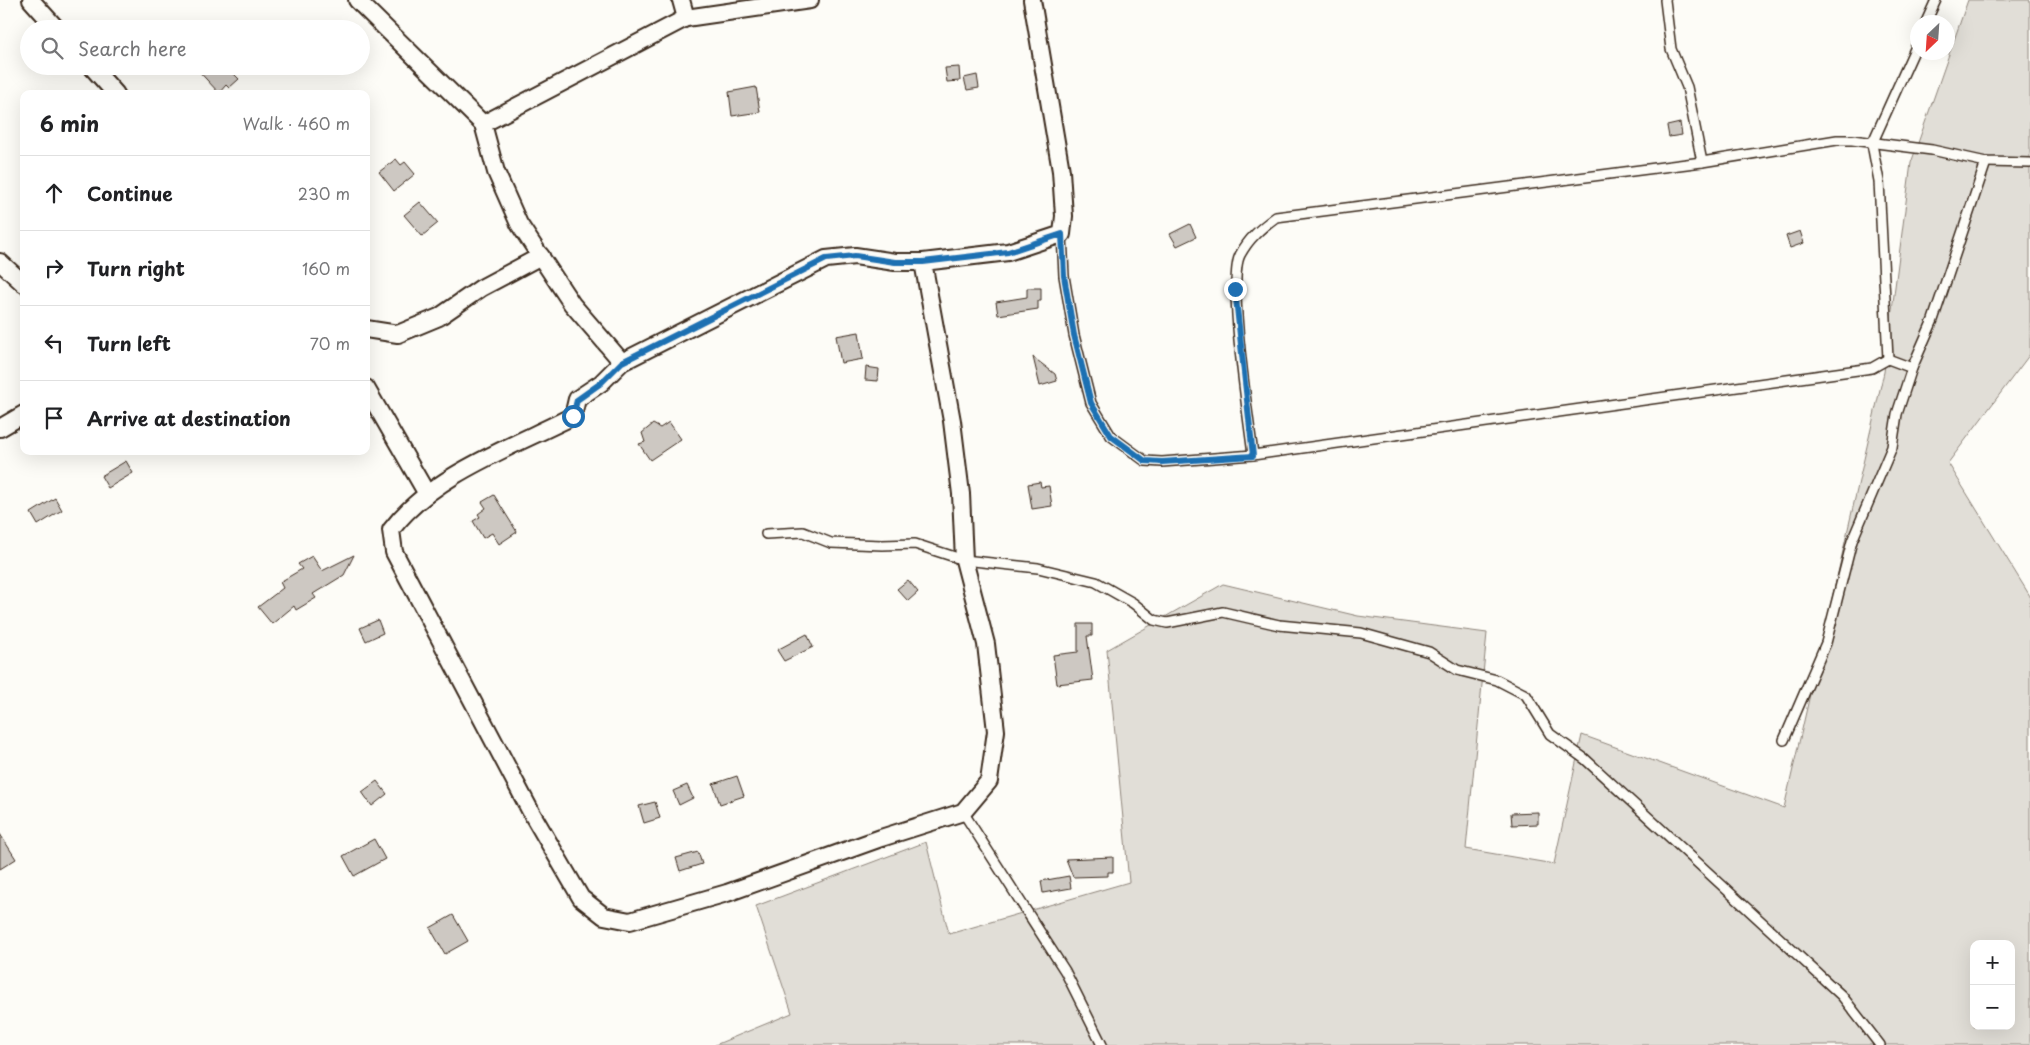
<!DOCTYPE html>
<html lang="en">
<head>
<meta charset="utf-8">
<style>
	:root { --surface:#fff; --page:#f2f2f2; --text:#202124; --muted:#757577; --line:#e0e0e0 }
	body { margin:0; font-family:"Playpen Sans",sans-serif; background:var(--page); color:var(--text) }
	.controls { position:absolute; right:15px; bottom:15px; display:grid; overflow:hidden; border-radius:10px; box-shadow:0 5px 20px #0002 }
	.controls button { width:45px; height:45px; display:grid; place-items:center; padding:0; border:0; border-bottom:1px solid var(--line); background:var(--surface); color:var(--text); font:25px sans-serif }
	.compass { position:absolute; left:1910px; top:15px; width:45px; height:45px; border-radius:50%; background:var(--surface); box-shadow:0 5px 20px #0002; rotate:205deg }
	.stop { position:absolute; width:15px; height:15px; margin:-11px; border:4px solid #1f6fb2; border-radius:50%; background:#fff }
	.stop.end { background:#1f6fb2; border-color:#fff; box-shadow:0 1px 5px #0008 }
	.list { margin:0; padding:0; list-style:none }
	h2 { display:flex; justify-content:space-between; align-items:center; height:65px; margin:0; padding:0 20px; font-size:21px }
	h2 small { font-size:16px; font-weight:400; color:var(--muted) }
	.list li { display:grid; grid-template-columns:32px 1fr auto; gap:15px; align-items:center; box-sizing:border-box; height:75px; padding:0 20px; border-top:1px solid var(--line) }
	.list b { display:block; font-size:19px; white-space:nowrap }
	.list em { font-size:16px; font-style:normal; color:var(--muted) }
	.icon { flex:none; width:28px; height:28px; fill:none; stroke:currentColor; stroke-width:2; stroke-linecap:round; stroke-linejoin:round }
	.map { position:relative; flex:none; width:2030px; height:1045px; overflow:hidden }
	.search { position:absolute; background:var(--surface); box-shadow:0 5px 20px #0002; left:20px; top:20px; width:350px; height:55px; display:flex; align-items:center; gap:12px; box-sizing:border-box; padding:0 18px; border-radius:28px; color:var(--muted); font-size:19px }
	.panel { position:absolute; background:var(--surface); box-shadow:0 5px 20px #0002; left:20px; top:90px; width:350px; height:365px; border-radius:10px }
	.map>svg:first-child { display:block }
</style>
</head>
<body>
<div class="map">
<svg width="2030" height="1045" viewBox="0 0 2030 1045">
	<rect width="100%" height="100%" fill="#fdfcf7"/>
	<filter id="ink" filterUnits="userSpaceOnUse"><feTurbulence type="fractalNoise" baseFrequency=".02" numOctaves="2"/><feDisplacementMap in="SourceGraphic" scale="10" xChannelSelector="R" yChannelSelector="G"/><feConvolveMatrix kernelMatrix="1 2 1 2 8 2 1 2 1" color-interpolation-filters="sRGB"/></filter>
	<g filter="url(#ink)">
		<!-- green -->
		<path fill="#e1ded7" stroke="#8e847a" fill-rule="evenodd" d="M1968,0H2030V354L1948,463L2030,596V1045H715L792,1013L756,906L926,842L949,934L1129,882L1107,650L1223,584L1358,616L1487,633L1466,849L1554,864L1582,735L1784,808L1884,372L1911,163ZM1974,944H2011V1026H1974Z"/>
		<!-- building -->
		<g fill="#cdc8c2" stroke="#3b2a1e">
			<polygon points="194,66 226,66 239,79 229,88 226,85 219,93"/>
			<polygon points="959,67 960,81 947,82 945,68"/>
			<polygon points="977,75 979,88 967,90 964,78"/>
			<polygon points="756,87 760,112 732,116 729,92"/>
			<polygon points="1680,123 1682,135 1669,137 1667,126"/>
			<polygon points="396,159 401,165 405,162 415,174 394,191 379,172"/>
			<polygon points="420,202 438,223 422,236 404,215"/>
			<polygon points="1190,224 1196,237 1177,246 1170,234"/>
			<polygon points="1800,231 1804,243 1790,248 1786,236"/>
			<polygon points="1027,288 1041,288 1041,301 1038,301 1038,309 998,315 996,302 1027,297"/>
			<polygon points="859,332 863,359 841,363 836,336"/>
			<polygon points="1033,357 1055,374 1057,381 1040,386"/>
			<polygon points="866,367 879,369 878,381 865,380"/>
			<polygon points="669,422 681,439 650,460 639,444 645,442 642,433 653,424 660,428"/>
			<polygon points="126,461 133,473 108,488 101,476"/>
			<polygon points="1040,482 1041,487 1049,486 1052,506 1032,509 1028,484"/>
			<polygon points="494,495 517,532 499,544 492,533 483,538 473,521 480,517 478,514 486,508 482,502"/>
			<polygon points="55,498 62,510 38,525 31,513"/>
			<polygon points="354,555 344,575 313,594 316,598 296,610 294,606 272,624 258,607 283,588 280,582 302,569 298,564 312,556 322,571"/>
			<polygon points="908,580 918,592 908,601 897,589"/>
			<polygon points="378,620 383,633 366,641 360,628"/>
			<polygon points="1078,624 1092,624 1092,636 1087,636 1093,680 1057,684 1053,655 1078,652"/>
			<polygon points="807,634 813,647 784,661 777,650"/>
			<polygon points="737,776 744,796 720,804 713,784"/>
			<polygon points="377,781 387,794 372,806 362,792"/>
			<polygon points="687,785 693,798 679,805 673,791"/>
			<polygon points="655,802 660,818 644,823 639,806"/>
			<polygon points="1538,812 1538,824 1512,825 1511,813"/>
			<polygon points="0,834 16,859 0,869"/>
			<polygon points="374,839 385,859 354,876 343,856"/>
			<polygon points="698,852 702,864 680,871 676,858"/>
			<polygon points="1113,857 1113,872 1108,872 1108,876 1073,877 1066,859"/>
			<polygon points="1069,876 1071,888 1043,893 1041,881"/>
			<polygon points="453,915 468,941 445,954 430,928"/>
		</g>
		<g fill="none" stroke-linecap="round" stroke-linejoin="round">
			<defs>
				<g id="service">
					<polyline points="1665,0 1671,49 1687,87 1702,162"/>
					<polyline points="1926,22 1936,0"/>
					<polyline points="1062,234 1064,276 1074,335 1091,403 1111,436 1145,461 1162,462 1253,455 1872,368 1888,359"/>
					<polyline points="1888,359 1879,181 1872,144 1918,42"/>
					<polyline points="1888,359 1912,368"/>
					<path d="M1253,455C1249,420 1227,280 1240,255C1249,238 1261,228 1276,217L1702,162L1837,140H1852L1932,150L1986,162L2030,163"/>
					<polyline points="766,534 803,532 831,543 882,545 915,544 964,560 1038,568 1096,582 1133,603 1154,620 1167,623 1223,612 1279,625 1361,633 1429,652 1457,670 1497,680 1526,695 1550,734 1585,759 1842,996 1880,1045"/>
					<polyline points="1784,740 1826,643 1852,541 1892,447 1897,414 1912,368 1933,320 1986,162"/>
					<polyline points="963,812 1065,971 1102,1045"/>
				</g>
				<g id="minor">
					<polyline points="31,0 57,29"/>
					<polyline points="357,0 483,124 686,18 810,0"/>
					<polyline points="681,0 686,18"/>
					<polyline points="91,66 116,94"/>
					<polyline points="483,124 496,172 519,224 572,304 622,362"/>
					<polyline points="0,262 24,284"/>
					<path d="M923,262L952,421L961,494L964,560L986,644L996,731L989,781L963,812L881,838L727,893L630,921L604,916L581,898L531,812L394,552L391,530C432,475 512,447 573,416L577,399L601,383L622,362L826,259L855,256L895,262H923L1008,252L1062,234L1064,216L1061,171L1032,0"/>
					<polyline points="366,329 398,334 439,317 481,288 541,256"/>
					<polyline points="366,388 427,494"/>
					<polyline points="0,428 24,414"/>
				</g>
			</defs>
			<!-- service casing -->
			<use href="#service" stroke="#3b2a1e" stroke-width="12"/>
			<!-- minor casing -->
			<use href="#minor" stroke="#3b2a1e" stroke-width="20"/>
			<!-- service -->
			<use href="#service" stroke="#fdfcf7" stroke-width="9"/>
			<!-- minor -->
			<use href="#minor" stroke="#fdfcf7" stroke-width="16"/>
		</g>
	</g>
	<g fill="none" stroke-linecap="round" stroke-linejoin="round" filter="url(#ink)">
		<!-- route -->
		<polyline stroke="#1f6fb2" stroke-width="6" points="573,416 577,400 601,383 622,362 826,259 855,256 895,262 923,262 1008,252 1062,234 1064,276 1074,335 1091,403 1111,436 1145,461 1162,462 1253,456 1235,289"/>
	</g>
</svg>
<div class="controls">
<button>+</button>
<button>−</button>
</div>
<svg class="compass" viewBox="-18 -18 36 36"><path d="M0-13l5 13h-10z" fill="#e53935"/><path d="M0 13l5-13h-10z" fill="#757577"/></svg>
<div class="stop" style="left:573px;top:416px"></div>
<div class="stop end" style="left:1235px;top:289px"></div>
<div class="search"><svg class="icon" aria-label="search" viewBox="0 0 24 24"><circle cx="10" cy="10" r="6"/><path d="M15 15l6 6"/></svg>Search here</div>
<section class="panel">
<h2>6 min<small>Walk · 460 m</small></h2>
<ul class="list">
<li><svg class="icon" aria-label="ahead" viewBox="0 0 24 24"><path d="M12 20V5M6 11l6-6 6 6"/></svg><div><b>Continue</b></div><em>230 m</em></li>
<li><svg class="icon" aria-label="right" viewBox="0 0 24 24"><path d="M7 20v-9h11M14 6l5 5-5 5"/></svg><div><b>Turn right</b></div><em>160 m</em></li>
<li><svg class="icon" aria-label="left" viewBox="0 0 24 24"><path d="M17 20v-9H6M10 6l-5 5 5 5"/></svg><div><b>Turn left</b></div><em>70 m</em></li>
<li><svg class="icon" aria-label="arrive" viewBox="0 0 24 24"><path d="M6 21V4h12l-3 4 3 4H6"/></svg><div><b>Arrive at destination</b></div></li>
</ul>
</section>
</div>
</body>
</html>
